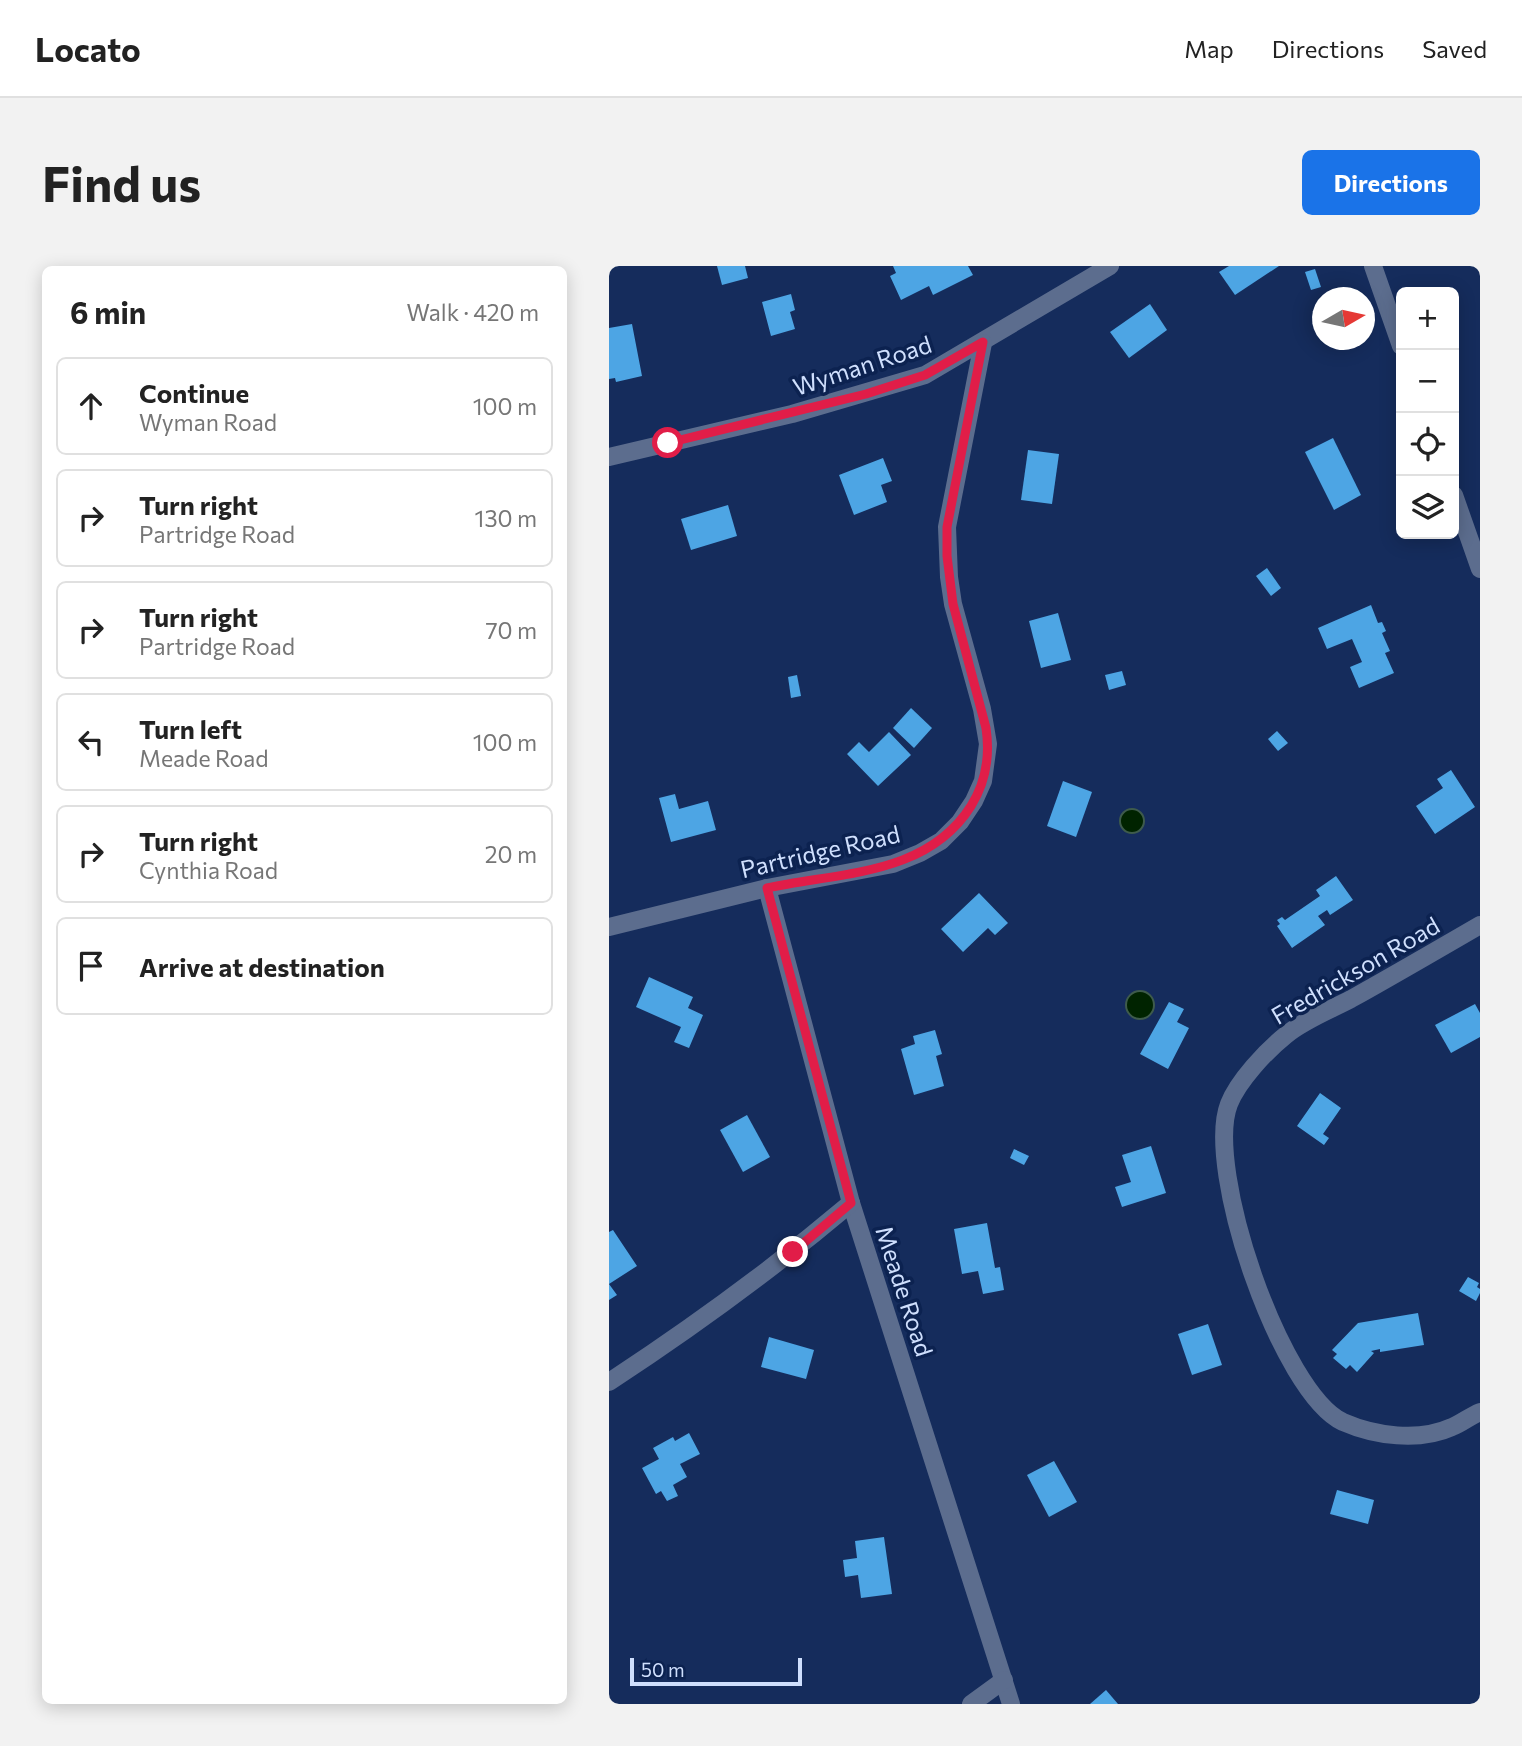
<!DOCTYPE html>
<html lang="en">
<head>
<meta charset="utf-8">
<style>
	:root { --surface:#fff; --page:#f2f2f2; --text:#222; --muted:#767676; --line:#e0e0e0; --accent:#1a73e8 }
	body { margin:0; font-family:Commissioner,sans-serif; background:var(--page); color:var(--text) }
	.controls { position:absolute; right:21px; top:21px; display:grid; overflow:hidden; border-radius:10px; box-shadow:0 4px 18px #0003 }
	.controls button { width:63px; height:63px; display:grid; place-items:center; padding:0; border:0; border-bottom:2px solid var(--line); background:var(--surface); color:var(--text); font:35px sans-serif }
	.compass { position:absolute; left:703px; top:21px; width:63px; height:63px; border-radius:50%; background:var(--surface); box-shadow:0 4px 18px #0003; rotate:81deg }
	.scale { position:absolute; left:21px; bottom:18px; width:172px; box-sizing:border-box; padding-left:7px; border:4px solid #cfdffd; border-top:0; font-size:19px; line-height:24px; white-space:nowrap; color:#cfdffd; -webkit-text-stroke:5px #0c2250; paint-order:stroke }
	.stop { position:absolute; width:21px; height:21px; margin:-16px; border:5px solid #e11d48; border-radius:50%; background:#fff }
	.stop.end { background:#e11d48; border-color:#fff; box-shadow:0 2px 7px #0008 }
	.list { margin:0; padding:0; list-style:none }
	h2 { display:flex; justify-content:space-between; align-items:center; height:91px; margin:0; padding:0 28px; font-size:30px }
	h2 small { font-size:23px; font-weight:400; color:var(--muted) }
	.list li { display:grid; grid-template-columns:46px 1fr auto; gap:21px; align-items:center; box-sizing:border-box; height:98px; margin:0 14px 14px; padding:0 14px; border:2px solid var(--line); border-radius:10px }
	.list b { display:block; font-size:26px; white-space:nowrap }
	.list p { margin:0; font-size:23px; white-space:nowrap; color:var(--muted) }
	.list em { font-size:23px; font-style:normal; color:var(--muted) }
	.icon { flex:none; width:38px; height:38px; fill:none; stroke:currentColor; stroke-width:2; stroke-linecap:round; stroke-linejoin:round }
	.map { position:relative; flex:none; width:871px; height:1438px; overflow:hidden; border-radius:10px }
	header { display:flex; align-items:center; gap:42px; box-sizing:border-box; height:98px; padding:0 35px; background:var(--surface); border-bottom:2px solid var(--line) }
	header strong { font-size:33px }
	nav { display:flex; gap:38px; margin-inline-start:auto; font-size:24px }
	.intro { display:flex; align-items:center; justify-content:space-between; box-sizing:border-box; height:168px; padding:0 42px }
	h1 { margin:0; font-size:49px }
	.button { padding:18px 32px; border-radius:10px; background:var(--accent); color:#fff; font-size:24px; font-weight:700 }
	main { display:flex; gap:42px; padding:0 42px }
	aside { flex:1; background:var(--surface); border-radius:10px; box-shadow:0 4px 18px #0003 }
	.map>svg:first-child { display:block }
</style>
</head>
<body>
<header>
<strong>Locato</strong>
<nav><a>Map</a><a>Directions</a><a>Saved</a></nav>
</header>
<div class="intro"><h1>Find us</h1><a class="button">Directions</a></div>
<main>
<aside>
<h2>6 min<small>Walk · 420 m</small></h2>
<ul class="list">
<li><svg class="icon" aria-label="ahead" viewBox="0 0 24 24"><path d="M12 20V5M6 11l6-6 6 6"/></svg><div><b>Continue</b><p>Wyman Road</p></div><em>100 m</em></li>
<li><svg class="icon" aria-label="right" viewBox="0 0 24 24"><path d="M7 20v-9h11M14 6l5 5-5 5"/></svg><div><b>Turn right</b><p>Partridge Road</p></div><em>130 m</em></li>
<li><svg class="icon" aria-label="right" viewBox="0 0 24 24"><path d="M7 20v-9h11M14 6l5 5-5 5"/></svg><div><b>Turn right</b><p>Partridge Road</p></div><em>70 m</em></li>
<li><svg class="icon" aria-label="left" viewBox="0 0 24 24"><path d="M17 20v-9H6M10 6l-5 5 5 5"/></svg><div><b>Turn left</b><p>Meade Road</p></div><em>100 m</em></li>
<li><svg class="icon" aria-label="right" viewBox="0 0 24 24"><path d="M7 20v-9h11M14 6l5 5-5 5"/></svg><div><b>Turn right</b><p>Cynthia Road</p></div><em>20 m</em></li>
<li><svg class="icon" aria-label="arrive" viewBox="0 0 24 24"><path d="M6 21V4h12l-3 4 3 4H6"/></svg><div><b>Arrive at destination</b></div></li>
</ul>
</aside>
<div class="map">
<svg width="871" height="1438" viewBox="0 0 871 1438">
	<rect width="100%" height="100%" fill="#152c5c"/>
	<!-- water -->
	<g fill="#002300" stroke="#3e5b4c" stroke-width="2">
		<circle cx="523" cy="555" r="12"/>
		<circle cx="531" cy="739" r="14"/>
	</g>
	<!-- building -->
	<g fill="#4da5e4">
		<polygon points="108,0 136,0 139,12 113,19"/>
		<polygon points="284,0 359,0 364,9 324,29 320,20 292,34 281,10 287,7"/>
		<polygon points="620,0 670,0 626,29 610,6"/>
		<polygon points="706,3 712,21 702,24 696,6"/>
		<polygon points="182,28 186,44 181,46 186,63 162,70 153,36"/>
		<polygon points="541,38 558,64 520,92 501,66"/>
		<polygon points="23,58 33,110 7,116 6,112 0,113 0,62"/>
		<polygon points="724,172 752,229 725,244 696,186"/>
		<polygon points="419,184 450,188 443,238 412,234"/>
		<polygon points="274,192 283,215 272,219 278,236 245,249 230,209"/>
		<polygon points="119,239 128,270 82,284 72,253"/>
		<polygon points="658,302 672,322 662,330 647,310"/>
		<polygon points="762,339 769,357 773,356 777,365 773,367 781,385 776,387 785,407 750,422 741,401 753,396 743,373 718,383 709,362"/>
		<polygon points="449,347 462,394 432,402 420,355"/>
		<polygon points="513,405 517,419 500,424 496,409"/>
		<polygon points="188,409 192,430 182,432 179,411"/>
		<polygon points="302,442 323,462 305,482 284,462"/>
		<polygon points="668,465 679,477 669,485 659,473"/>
		<polygon points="280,466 302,489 269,520 238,488 250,476 260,486"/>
		<polygon points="842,504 866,541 826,568 807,540 834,522 828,513"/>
		<polygon points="454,515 483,526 467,571 438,560"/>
		<polygon points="66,528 70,543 99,535 107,564 62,576 50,532"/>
		<polygon points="727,610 744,634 721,649 718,644 709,650 716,659 683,682 668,660 671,658 668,654 673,651 676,654 711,630 707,624"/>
		<polygon points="370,627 399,657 386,669 379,662 354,686 332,663"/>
		<polygon points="40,711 84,731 79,742 94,749 80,782 65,776 72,761 27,741"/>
		<polygon points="560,736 575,743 568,756 580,762 559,803 531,788"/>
		<polygon points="866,738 871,747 871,771 842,787 826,759"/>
		<polygon points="326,764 333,788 327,790 335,820 305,829 292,783 306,778 304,770"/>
		<polygon points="711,827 732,842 714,868 720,872 715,879 688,860"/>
		<polygon points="138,849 161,891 134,906 111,864"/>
		<polygon points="542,880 557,927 513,941 506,921 522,916 513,889"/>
		<polygon points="405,883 420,890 415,899 401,892"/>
		<polygon points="378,957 386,1002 391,1001 395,1024 374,1028 369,1005 353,1008 345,963"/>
		<polygon points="4,964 28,1000 0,1018 8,1029 0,1034 0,966"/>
		<polygon points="859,1011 870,1017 868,1021 871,1023 871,1027 867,1035 850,1025"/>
		<polygon points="809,1047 815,1079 771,1086 771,1083 762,1085 765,1087 748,1106 741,1099 737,1103 724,1092 728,1088 723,1084 749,1057"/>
		<polygon points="599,1058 613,1099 583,1109 569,1068"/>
		<polygon points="160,1071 205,1084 197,1113 152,1101"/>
		<polygon points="80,1167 91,1188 71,1198 78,1211 64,1219 69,1230 58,1235 52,1225 47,1228 33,1202 50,1193 44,1182 64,1171 66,1175"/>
		<polygon points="445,1195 468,1236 440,1251 418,1209"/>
		<polygon points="728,1224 765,1234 759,1258 721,1248"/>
		<polygon points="275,1271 283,1328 252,1332 249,1309 236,1311 234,1294 248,1292 246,1275"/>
		<polygon points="497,1424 509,1438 481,1438"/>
	</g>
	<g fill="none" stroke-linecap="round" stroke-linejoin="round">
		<!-- minor -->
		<g stroke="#5c6d8e" stroke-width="18">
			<polyline points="764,0 792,80"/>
			<polyline points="0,191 183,148 316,109 501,0"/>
			<polyline points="845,229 871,303"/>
			<polyline points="158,622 242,937 402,1438"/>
			<path d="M871,659C828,684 785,709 742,733C721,744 695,754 677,769C657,785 629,815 620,838C595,902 672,1127 734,1156C766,1170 810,1176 843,1161C853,1157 861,1150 871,1146"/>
			<polyline points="0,661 158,622 284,598 311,587 332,575 351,556 365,535 374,515 379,478 373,443 344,338 340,311 338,261 374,77"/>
			<path d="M0,1116C84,1061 165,1002 242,937"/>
			<polyline points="362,1438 395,1414"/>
		</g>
	</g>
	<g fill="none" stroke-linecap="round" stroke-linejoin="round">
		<!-- route -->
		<path stroke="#e11d48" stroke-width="9" d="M59,177L257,128L316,109L374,76L338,261V290L344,338L377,462C381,489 377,516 362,540C318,610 231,606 158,622L242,937L184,986"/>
	</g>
	<g text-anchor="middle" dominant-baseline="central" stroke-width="7" stroke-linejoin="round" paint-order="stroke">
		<!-- street labels -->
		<g font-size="24" fill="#cfdffd" stroke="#0c2250">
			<text transform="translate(253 99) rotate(-18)">Wyman Road</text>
			<text transform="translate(211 585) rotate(-13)">Partridge Road</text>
			<text transform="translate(746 704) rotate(-30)">Fredrickson Road</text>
			<text transform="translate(296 1025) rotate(72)">Meade Road</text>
		</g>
	</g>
</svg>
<div class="controls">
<button>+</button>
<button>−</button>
<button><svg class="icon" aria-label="locate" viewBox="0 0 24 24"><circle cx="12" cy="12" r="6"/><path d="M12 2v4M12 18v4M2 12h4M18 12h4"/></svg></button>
<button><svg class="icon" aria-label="layers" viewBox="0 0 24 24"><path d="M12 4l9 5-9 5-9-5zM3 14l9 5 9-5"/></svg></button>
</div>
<svg class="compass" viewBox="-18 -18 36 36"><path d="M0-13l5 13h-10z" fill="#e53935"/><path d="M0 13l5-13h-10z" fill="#767676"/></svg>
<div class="scale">50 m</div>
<div class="stop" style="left:59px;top:177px"></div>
<div class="stop end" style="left:184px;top:986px"></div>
</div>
</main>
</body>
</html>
